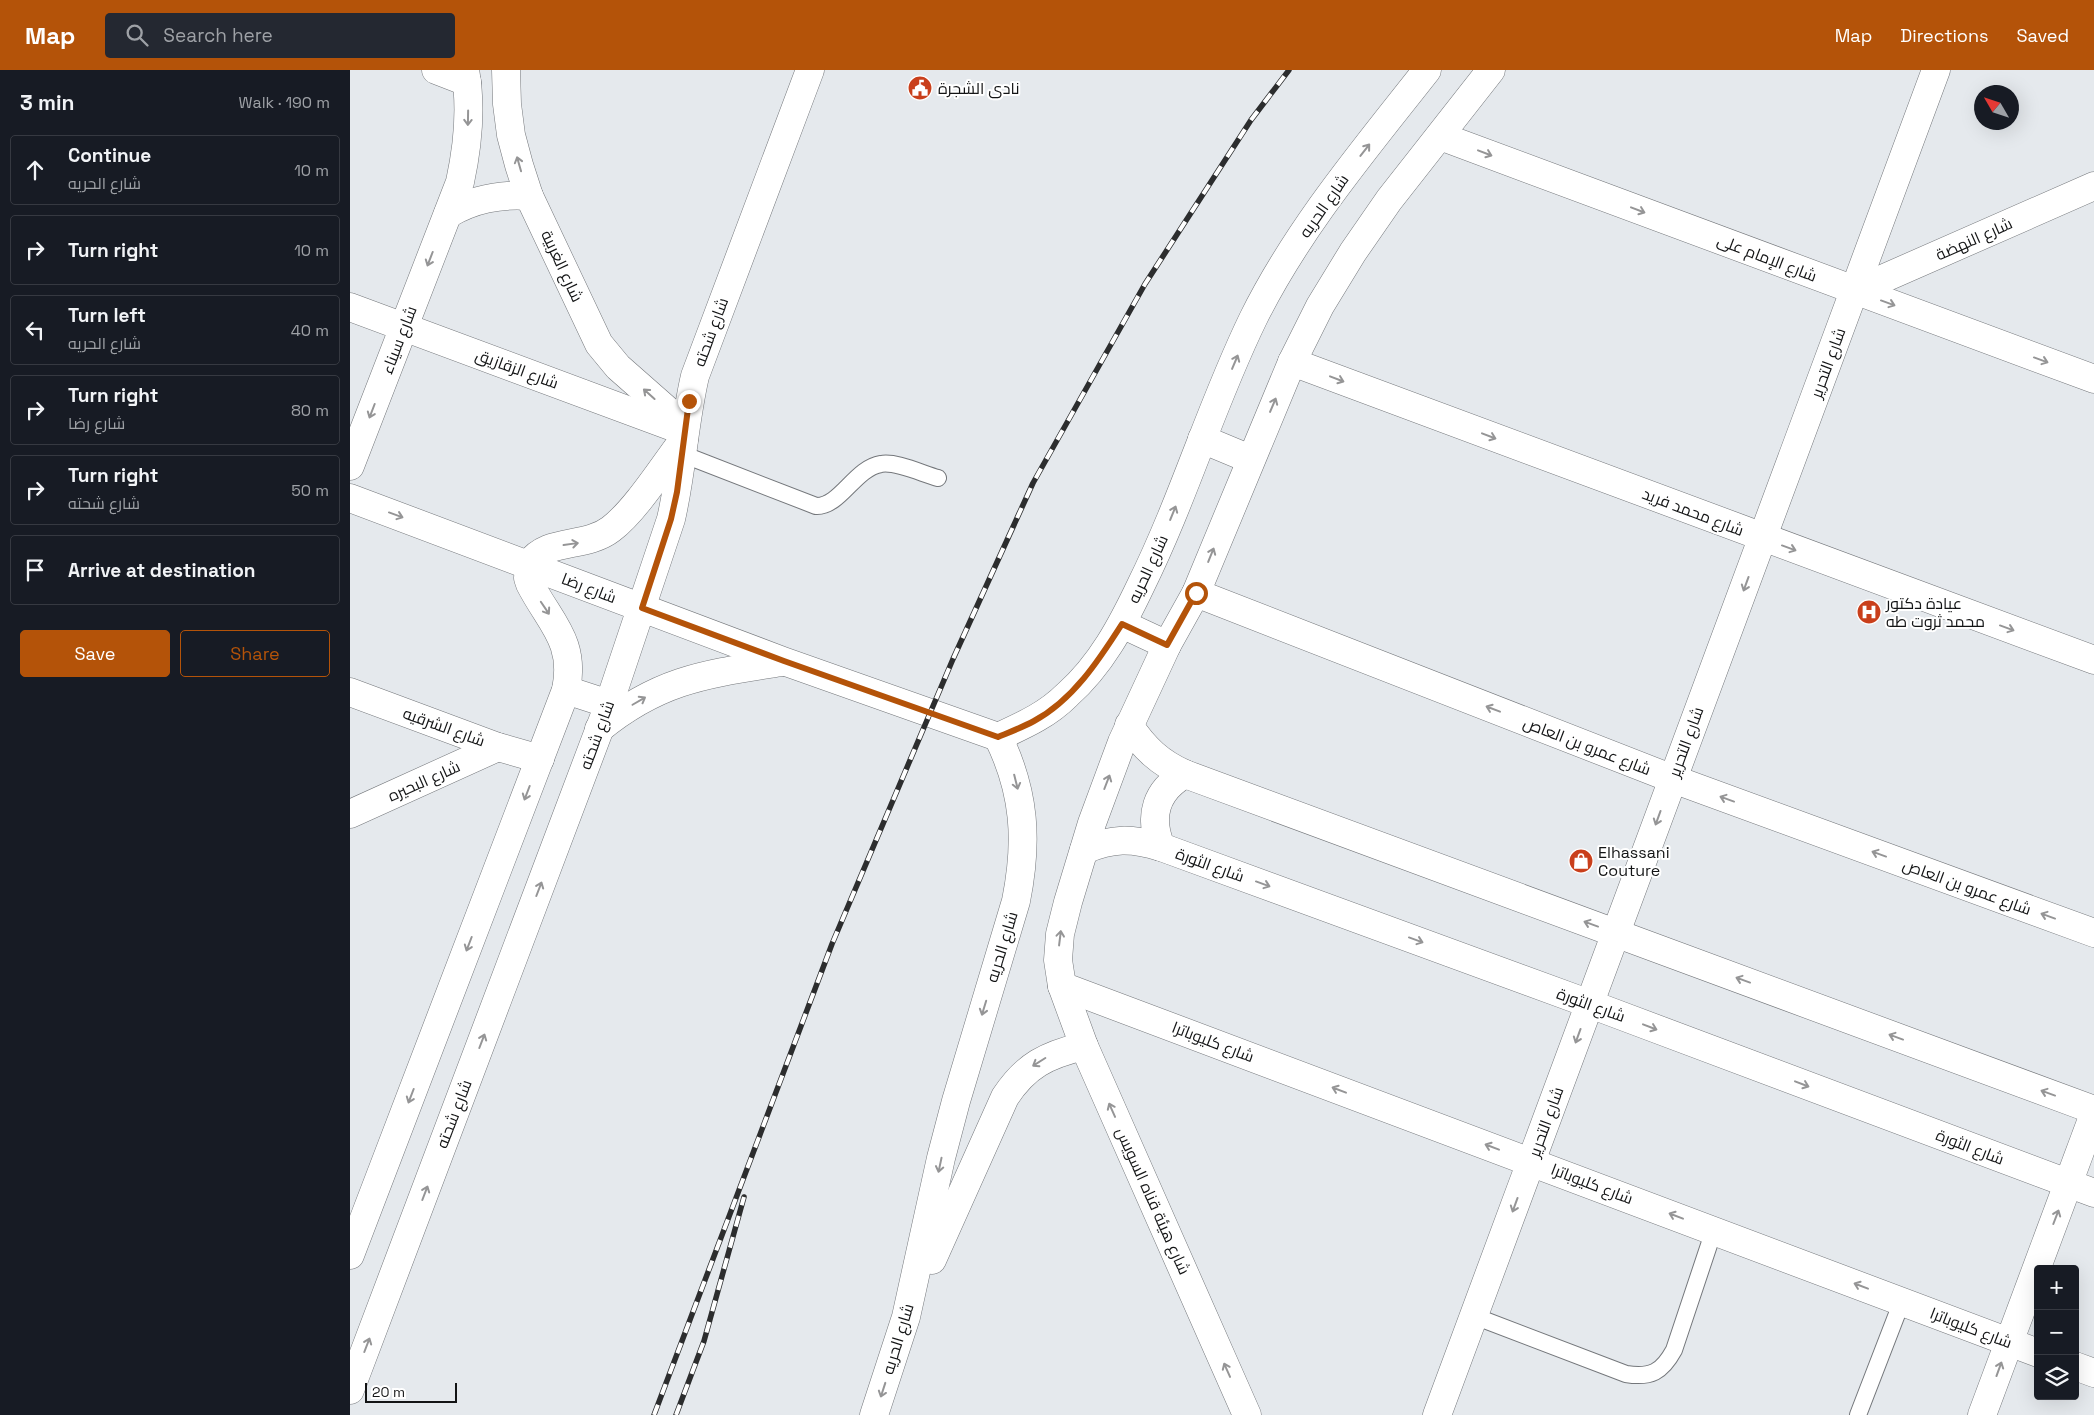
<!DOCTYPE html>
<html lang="en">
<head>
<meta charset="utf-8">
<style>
	:root { --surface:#171b24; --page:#242831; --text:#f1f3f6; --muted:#9ea1a6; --line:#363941; --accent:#b45309 }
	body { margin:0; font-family:"Space Grotesk",Cairo,sans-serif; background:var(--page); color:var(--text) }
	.controls { position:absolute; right:15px; bottom:15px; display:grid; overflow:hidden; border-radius:5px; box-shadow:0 5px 20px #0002 }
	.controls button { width:45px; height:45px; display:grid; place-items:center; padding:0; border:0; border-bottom:1px solid var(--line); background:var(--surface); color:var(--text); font:25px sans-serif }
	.compass { position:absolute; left:1624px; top:15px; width:45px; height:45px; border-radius:50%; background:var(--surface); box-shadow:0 5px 20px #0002; rotate:309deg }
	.scale { position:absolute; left:15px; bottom:12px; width:92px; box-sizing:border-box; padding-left:5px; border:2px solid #131415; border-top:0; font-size:14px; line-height:18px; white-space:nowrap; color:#131415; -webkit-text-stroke:4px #fff; paint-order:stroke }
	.stop { position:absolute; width:15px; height:15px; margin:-11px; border:4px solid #b45309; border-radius:50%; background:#fff }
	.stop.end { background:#b45309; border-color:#fff; box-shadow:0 1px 5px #0008 }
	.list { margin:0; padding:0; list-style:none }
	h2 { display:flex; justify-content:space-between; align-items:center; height:65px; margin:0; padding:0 20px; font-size:21px }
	h2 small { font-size:16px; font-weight:400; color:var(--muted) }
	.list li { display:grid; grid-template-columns:32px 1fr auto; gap:15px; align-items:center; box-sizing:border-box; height:70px; margin:0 10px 10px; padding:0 10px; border:1px solid var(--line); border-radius:5px }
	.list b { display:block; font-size:19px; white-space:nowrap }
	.list p { margin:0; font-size:16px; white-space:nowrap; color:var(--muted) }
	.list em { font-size:16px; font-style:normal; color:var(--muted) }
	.actions { display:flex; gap:10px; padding:15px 20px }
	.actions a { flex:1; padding:11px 0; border:1px solid var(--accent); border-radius:5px; text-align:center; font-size:18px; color:var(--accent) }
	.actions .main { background:var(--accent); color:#fff }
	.icon { flex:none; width:28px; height:28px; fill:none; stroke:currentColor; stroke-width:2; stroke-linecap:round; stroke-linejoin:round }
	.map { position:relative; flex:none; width:1744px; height:1345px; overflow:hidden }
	header { display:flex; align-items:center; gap:30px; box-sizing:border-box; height:70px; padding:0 25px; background:var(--accent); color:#fff }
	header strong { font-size:24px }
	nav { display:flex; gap:28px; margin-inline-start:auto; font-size:18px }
	.search { width:350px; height:45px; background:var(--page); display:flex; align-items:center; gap:12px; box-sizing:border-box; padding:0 18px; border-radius:5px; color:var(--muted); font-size:19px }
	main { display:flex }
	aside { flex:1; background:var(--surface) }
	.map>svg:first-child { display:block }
</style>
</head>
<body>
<header>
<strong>Map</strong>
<div class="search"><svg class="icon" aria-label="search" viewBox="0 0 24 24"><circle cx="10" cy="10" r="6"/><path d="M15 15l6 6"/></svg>Search here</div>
<nav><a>Map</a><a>Directions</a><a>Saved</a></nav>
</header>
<main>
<aside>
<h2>3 min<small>Walk · 190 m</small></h2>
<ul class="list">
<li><svg class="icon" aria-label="ahead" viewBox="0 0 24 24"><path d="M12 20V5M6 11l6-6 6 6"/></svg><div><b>Continue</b><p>شارع الحريه</p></div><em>10 m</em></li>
<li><svg class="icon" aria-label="right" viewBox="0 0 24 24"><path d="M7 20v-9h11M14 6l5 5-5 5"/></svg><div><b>Turn right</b></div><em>10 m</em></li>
<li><svg class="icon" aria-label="left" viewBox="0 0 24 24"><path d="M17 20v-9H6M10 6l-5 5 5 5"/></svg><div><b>Turn left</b><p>شارع الحريه</p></div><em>40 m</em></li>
<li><svg class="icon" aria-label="right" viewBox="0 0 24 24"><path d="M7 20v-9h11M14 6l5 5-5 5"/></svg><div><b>Turn right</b><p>شارع رضا</p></div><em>80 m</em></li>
<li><svg class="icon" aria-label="right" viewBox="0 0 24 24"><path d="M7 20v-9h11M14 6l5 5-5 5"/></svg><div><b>Turn right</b><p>شارع شحته</p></div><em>50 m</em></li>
<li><svg class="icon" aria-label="arrive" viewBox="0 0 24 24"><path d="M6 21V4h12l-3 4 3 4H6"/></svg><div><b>Arrive at destination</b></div></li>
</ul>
<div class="actions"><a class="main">Save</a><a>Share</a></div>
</aside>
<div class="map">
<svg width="1744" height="1345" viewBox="0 0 1744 1345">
	<rect width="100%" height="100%" fill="#e5e9ed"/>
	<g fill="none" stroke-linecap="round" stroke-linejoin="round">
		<defs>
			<g id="service">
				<path d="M332,384L466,436C490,437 505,398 531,394C546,391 573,404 588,408"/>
				<path d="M1124,1246L1276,1304C1301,1308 1312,1302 1324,1280L1364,1160"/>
				<polyline points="1508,1345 1552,1231"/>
			</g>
			<g id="minor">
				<polyline points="86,0 117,12"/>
				<polyline points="156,0 157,34 161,65 169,95 179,126 249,274 268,297 335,356"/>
				<polyline points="1090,66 1744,309"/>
				<path d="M98,144C124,129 149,124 179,126"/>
				<polyline points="1505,221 1744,116"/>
				<polyline points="0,237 331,360"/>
				<polyline points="942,292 1744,590"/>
				<path d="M0,396L110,112C118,75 122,38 115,0"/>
				<polyline points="846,523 1323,709 1744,863"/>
				<polyline points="0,622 148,677 190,689"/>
				<polyline points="0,744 148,677"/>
				<polyline points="712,916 1688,1283"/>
				<polyline points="1725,1296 1744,1303"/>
				<polyline points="1087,1345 1586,0"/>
				<polyline points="1632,1345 1744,1044"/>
			</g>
			<g id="tertiary">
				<path d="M779,655C794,678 810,693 835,704L1744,1040"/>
				<path d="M811,777C798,746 806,720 835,704"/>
				<path d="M734,780C763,768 781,768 811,777L1240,934L1744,1123"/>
			</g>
			<g id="secondary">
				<polyline points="216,620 259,634"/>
				<path d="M0,1185L216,620C226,571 200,553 180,514L178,508L179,494"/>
				<path d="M0,1320L259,634L321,449C332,402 334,353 345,306L460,0"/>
			</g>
			<g id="primary">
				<polyline points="852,369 900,389"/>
				<polyline points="0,428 433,591 648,667"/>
				<path d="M179,494C198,467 235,479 261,459C286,440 314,395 334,369"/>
				<polyline points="772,554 817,575"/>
				<path d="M249,659C310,609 357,604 432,592"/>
				<path d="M648,667C674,655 697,645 717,625C751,595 772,555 791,515C834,428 861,335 903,249C948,158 1015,79 1077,0"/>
				<path d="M582,1190L655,1027C676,995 697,985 734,976"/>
				<path d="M524,1345L556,1247L591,1088L606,1031L666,831C678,771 675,722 648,667"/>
				<polyline points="897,1345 734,976 712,916 708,890 710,864 718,832 742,753 772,672 817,575 846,523 942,292 970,236 1003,182 1039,130 1141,0"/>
			</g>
		</defs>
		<!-- service casing -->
		<use href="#service" stroke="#74777b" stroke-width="18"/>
		<!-- minor casing -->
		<use href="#minor" stroke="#74777b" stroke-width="29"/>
		<!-- tertiary casing -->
		<use href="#tertiary" stroke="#74777b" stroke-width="29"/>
		<!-- secondary casing -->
		<use href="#secondary" stroke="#74777b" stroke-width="29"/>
		<!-- primary casing -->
		<use href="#primary" stroke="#74777b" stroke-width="29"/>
		<!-- service -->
		<use href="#service" stroke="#fff" stroke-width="16"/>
		<!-- minor -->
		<use href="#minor" stroke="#fff" stroke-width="28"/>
		<!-- tertiary -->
		<use href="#tertiary" stroke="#fff" stroke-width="28"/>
		<!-- secondary -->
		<use href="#secondary" stroke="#fff" stroke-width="28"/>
		<!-- primary -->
		<use href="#primary" stroke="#fff" stroke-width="28"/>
		<defs>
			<g id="rail">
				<polyline points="304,1345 482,874 603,589 683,413 795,214 901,50 939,0"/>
				<polyline points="326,1345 354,1271 394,1127"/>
			</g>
		</defs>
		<!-- rail casing -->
		<use href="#rail" stroke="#2c2d2e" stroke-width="5.5"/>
		<!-- rail -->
		<use href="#rail" stroke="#fff" stroke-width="4" stroke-dasharray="11" stroke-linecap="butt"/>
	</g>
	<!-- one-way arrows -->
	<defs><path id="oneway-shaft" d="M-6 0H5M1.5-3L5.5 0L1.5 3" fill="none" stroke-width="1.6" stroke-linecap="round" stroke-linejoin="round" transform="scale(1.25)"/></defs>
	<g stroke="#959596">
		<use href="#oneway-shaft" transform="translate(118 48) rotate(91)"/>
		<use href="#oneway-shaft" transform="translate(1015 80) rotate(-52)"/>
		<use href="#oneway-shaft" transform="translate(1135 83) rotate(21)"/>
		<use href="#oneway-shaft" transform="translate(169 94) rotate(-106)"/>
		<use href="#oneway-shaft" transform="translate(1288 140) rotate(21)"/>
		<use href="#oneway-shaft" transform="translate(80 189) rotate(111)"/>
		<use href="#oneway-shaft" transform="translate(1538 233) rotate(20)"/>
		<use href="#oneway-shaft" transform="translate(1691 290) rotate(20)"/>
		<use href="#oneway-shaft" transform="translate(885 292) rotate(-67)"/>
		<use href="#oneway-shaft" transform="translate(987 309) rotate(21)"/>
		<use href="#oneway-shaft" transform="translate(299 324) rotate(-138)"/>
		<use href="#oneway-shaft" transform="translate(923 335) rotate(-67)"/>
		<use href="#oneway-shaft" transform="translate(22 341) rotate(111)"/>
		<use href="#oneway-shaft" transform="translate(1139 366) rotate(21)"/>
		<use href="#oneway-shaft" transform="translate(823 443) rotate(-68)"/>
		<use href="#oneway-shaft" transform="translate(46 445) rotate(20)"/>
		<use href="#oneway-shaft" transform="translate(221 474) rotate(-8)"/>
		<use href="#oneway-shaft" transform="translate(1439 478) rotate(20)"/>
		<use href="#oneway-shaft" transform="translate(861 485) rotate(-68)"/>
		<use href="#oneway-shaft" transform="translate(1396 514) rotate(110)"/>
		<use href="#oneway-shaft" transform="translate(195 538) rotate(56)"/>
		<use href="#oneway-shaft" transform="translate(1657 558) rotate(20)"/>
		<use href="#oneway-shaft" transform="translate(289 631) rotate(-30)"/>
		<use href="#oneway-shaft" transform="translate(1143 639) rotate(-159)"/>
		<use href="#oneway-shaft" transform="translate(666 712) rotate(76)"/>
		<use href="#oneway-shaft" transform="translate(757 712) rotate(-69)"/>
		<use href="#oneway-shaft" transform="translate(177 723) rotate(111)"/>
		<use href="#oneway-shaft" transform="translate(1377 729) rotate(-160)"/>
		<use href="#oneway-shaft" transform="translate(1308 748) rotate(110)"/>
		<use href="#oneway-shaft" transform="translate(1529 784) rotate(-160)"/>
		<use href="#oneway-shaft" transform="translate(913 814) rotate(20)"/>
		<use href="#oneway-shaft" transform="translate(189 819) rotate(-69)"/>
		<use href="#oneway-shaft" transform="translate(1698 846) rotate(-160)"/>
		<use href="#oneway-shaft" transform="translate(1241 854) rotate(-160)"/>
		<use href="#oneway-shaft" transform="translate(710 868) rotate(-83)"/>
		<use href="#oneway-shaft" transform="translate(1066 870) rotate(20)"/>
		<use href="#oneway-shaft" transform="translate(119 874) rotate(111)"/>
		<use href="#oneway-shaft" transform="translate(1393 910) rotate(-160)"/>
		<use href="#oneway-shaft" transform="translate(634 938) rotate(107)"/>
		<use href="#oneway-shaft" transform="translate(1300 957) rotate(21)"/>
		<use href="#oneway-shaft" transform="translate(1228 966) rotate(110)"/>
		<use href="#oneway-shaft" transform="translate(1546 967) rotate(-160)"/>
		<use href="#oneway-shaft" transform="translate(132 971) rotate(-69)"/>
		<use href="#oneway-shaft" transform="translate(689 992) rotate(148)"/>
		<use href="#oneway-shaft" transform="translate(1452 1014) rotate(21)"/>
		<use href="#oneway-shaft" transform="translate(989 1020) rotate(-159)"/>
		<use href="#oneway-shaft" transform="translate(1698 1023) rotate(-160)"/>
		<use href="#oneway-shaft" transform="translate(61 1026) rotate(111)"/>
		<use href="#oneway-shaft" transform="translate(762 1040) rotate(-114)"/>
		<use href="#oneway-shaft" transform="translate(1142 1077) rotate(-159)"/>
		<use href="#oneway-shaft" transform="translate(590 1095) rotate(102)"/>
		<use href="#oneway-shaft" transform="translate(75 1123) rotate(-69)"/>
		<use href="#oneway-shaft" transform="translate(1165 1135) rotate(110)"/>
		<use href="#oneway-shaft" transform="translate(1326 1146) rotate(-159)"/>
		<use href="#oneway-shaft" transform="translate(1706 1147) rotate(-69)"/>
		<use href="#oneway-shaft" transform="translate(1511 1216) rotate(-159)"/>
		<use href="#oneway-shaft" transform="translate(17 1275) rotate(-69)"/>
		<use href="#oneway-shaft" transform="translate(1649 1299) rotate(-70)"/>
		<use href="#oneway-shaft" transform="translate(877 1300) rotate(-114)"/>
		<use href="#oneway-shaft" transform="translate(533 1320) rotate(108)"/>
	</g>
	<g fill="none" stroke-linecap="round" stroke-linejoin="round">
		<!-- route -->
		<path stroke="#b45309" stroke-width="6" d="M339,331L327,422L321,449L292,538L434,591L648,667C660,662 673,657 684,651C723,630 749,590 772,554L817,575L846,523"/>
	</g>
	<!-- icons -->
	<defs>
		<symbol id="civic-disc" viewBox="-11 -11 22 22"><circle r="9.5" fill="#c93f1b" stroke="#fff"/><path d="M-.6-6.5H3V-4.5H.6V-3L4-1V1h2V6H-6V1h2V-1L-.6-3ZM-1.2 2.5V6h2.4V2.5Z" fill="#fff"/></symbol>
		<symbol id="hospital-disc" viewBox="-11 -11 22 22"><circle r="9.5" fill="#c93f1b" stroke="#fff"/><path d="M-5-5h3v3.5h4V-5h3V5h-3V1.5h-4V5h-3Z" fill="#fff"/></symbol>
		<symbol id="shop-disc" viewBox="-11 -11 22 22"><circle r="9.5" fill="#c93f1b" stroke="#fff"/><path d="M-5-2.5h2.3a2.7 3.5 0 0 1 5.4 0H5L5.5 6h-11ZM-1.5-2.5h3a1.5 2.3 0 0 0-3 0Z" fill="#fff"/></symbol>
	</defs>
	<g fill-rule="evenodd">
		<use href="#civic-disc" x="556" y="4" width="28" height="28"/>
		<use href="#hospital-disc" x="1505" y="528" width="28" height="28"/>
		<use href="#shop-disc" x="1217" y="777" width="28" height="28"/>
	</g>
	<g text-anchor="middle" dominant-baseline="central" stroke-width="4" stroke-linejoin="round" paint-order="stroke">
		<!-- poi labels -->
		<g font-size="16" fill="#131415" stroke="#fff" text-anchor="start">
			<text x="588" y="18">نادى الشجرة</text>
			<text x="1536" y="533">عيادة دكتور<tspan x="1536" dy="18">محمد ثروت طه</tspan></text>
			<text x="1248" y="782">Elhassani<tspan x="1248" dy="18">Couture</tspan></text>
		</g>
		<!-- street labels -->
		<g font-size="16" fill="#131415" stroke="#fff">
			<text transform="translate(974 136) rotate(-55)">شارع الحريه</text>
			<text transform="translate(1624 169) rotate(-24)">شارع النهضة</text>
			<text transform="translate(1417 188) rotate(21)">شارع الإمام على</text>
			<text transform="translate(212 196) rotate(65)">شارع الغربية</text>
			<text transform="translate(361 262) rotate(-70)">شارع شحته</text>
			<text transform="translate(49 270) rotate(-69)">شارع سيناء</text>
			<text transform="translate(1478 293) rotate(-70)">شارع التحرير</text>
			<text transform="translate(167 299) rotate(20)">شارع الزقازيق</text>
			<text transform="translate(1343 442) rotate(21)">شارع محمد فريد</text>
			<text transform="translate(798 499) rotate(-65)">شارع الحريه</text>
			<text transform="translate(239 518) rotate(21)">شارع رضا</text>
			<text transform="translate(94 657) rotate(20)">شارع الشرقيه</text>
			<text transform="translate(247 665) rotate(-70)">شارع شحته</text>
			<text transform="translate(1336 672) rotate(-70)">شارع التحرير</text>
			<text transform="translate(1237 676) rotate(21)">شارع عمرو بن العاص</text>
			<text transform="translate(74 711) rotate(-24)">شارع البحيره</text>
			<text transform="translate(860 795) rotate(20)">شارع الثورة</text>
			<text transform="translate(1617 817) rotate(20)">شارع عمرو بن العاص</text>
			<text transform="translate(652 877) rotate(-73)">شارع الحريه</text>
			<text transform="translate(1241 935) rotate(20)">شارع الثورة</text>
			<text transform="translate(863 972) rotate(21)">شارع كليوباترا</text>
			<text transform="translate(104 1044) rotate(-69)">شارع شحته</text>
			<text transform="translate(1196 1052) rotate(-70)">شارع التحرير</text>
			<text transform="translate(1620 1077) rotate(21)">شارع الثورة</text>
			<text transform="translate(1242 1114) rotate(21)">شارع كليوباترا</text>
			<text transform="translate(803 1131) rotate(66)">شارع هيئة قناه السويس</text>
			<text transform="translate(1621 1258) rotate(21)">شارع كليوباترا</text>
			<text transform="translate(548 1269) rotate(-73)">شارع الحريه</text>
		</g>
	</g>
</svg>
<div class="controls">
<button>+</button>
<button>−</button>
<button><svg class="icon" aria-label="layers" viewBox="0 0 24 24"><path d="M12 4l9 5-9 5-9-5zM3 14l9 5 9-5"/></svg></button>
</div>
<svg class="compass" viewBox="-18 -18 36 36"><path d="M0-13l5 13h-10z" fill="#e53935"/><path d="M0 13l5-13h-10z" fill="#9ea1a6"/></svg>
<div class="scale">20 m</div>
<div class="stop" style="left:846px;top:523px"></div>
<div class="stop end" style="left:339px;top:331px"></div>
</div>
</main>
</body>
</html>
